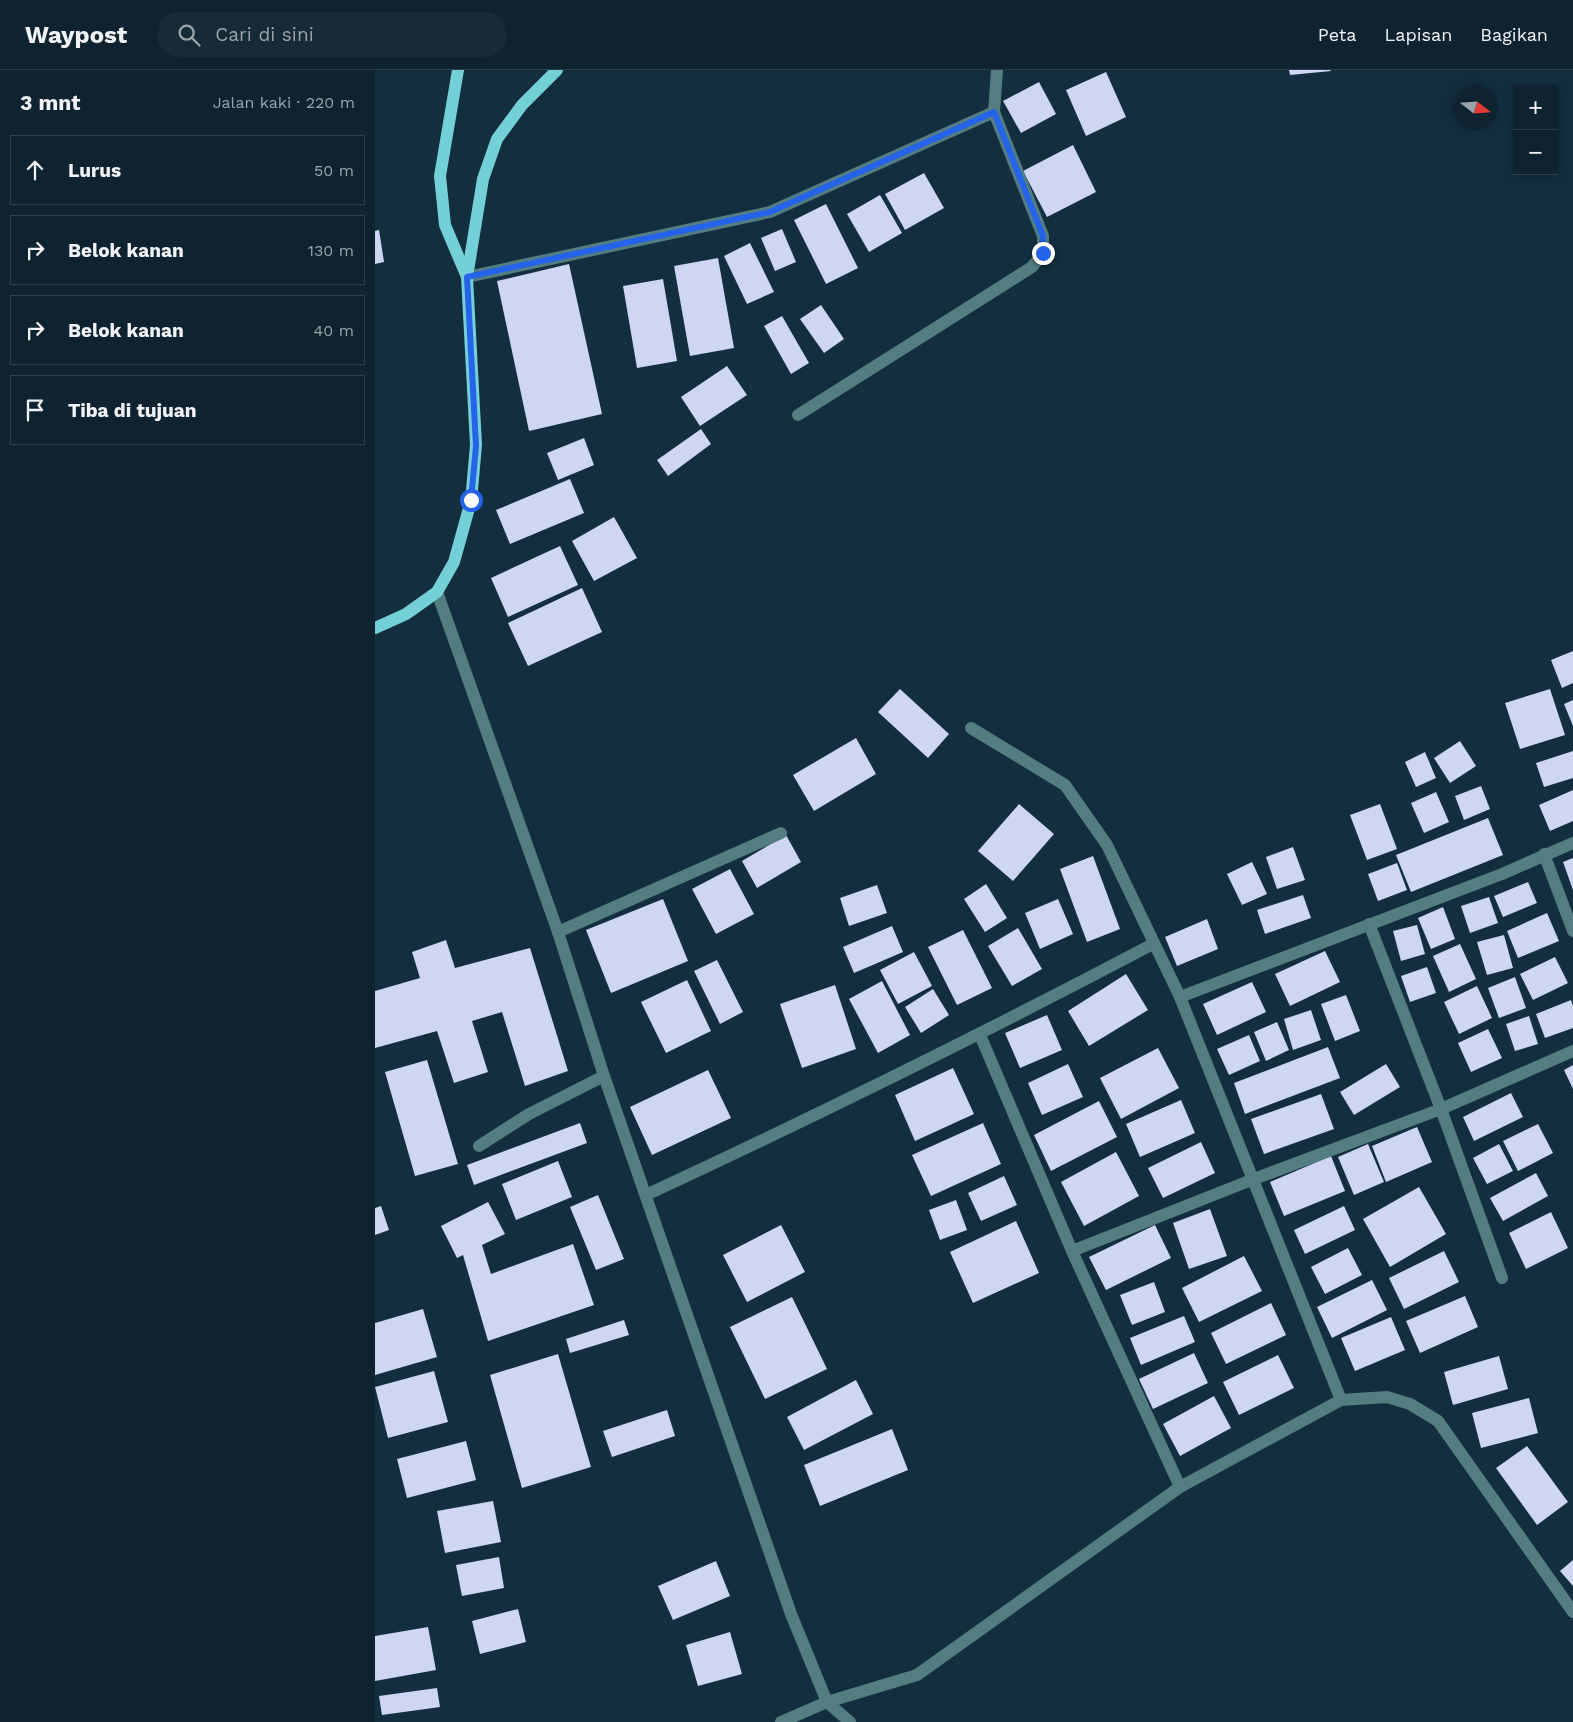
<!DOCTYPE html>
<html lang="id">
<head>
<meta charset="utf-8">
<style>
	:root { --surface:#0e222f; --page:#172a37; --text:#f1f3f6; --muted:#9ba4aa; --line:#2e3f4b }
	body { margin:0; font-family:"Work Sans",sans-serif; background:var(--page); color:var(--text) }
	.controls { position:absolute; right:15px; top:15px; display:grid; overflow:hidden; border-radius:0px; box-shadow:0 2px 12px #0003 }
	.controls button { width:45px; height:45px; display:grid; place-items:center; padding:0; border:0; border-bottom:1px solid var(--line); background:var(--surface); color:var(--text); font:25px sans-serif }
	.compass { position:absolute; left:1078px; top:15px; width:45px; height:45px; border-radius:50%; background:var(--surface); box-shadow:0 2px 12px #0003; rotate:107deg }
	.stop { position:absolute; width:15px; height:15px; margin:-11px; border:4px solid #2563eb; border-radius:50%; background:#fff }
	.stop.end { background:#2563eb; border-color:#fff; box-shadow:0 1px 5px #0008 }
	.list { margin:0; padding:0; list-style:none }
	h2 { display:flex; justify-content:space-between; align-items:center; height:65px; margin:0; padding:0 20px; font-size:21px }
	h2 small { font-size:16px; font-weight:400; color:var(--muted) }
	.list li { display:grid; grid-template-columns:32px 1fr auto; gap:15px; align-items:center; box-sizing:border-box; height:70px; margin:0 10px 10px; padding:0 10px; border:1px solid var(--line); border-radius:0px }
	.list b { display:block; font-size:19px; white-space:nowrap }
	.list em { font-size:16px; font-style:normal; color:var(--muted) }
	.icon { flex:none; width:28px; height:28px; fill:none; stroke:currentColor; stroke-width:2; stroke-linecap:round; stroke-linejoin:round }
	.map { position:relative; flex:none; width:1198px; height:1652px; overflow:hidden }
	header { display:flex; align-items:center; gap:30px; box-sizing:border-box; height:70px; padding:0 25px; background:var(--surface); border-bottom:1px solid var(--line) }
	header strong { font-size:24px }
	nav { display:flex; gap:28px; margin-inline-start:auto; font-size:18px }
	.search { width:350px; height:45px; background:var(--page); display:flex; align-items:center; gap:12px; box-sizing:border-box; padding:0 18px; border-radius:28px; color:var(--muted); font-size:19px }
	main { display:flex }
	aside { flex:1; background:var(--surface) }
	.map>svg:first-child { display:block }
</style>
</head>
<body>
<header>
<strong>Waypost</strong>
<div class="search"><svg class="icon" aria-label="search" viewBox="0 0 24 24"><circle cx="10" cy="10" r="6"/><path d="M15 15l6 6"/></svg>Cari di sini</div>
<nav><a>Peta</a><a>Lapisan</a><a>Bagikan</a></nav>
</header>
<main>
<aside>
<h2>3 mnt<small>Jalan kaki · 220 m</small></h2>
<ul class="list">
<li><svg class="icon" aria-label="ahead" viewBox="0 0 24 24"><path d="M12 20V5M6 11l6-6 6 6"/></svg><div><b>Lurus</b></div><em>50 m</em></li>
<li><svg class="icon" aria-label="right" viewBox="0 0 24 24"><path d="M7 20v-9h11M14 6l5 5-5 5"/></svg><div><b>Belok kanan</b></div><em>130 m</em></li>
<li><svg class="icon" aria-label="right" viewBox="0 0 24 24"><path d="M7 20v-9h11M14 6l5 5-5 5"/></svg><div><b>Belok kanan</b></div><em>40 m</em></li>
<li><svg class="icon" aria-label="arrive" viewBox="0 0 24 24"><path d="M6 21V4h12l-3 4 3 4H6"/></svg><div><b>Tiba di tujuan</b></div></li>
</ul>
</aside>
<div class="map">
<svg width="1198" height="1652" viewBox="0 0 1198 1652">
	<rect width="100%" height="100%" fill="#122e3f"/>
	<!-- building -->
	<g fill="#ced6f3">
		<polygon points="914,0 955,0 956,1 915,5"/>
		<polygon points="731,2 751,47 711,66 691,20"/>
		<polygon points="664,12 681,44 646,63 628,31"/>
		<polygon points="698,75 721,122 672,147 648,101"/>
		<polygon points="549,103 569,138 530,160 510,124"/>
		<polygon points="505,125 527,163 494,182 472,144"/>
		<polygon points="451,134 483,198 451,214 419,150"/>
		<polygon points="407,159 421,192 400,201 386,168"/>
		<polygon points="4,160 9,192 0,194 0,161"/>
		<polygon points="375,173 399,222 372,234 349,186"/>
		<polygon points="343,188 359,278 315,286 299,196"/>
		<polygon points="194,194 227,344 154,361 122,211"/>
		<polygon points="288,209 302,291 262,298 248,216"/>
		<polygon points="446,235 469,269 449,283 425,249"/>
		<polygon points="407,246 434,293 416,304 389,256"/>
		<polygon points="352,296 372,325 325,356 306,327"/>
		<polygon points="326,359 336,374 293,406 282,390"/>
		<polygon points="209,368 219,395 183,410 172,383"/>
		<polygon points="195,409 209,443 135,474 121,440"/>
		<polygon points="239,447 262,488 219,511 197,471"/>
		<polygon points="185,476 203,515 133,547 116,508"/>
		<polygon points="207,518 227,562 153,596 133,553"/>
		<polygon points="1198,581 1198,613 1187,618 1176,590"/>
		<polygon points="525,619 574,664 553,688 503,642"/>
		<polygon points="1175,619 1190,665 1145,679 1130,633"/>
		<polygon points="1198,630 1198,656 1189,634"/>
		<polygon points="481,668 501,704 439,741 418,705"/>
		<polygon points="1085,671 1101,696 1075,713 1059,688"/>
		<polygon points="1198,681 1198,708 1169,717 1161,693"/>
		<polygon points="1050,682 1061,708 1041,717 1030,692"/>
		<polygon points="1106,716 1115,739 1089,750 1080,726"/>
		<polygon points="1198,720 1198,751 1175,761 1164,735"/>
		<polygon points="1061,722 1074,752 1049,763 1036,733"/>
		<polygon points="644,734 679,764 638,811 603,781"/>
		<polygon points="1005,734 1022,779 992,790 975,745"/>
		<polygon points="1113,748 1128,785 1036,822 1021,785"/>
		<polygon points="411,765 426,792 382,818 367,791"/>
		<polygon points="918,777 930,810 902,819 891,787"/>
		<polygon points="718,786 745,859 712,872 685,799"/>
		<polygon points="1198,788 1198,820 1188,792"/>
		<polygon points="877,792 892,824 867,835 852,804"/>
		<polygon points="1022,793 1032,820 1003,831 993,804"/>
		<polygon points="355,799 379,844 341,864 317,819"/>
		<polygon points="1153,812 1162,833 1128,847 1119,826"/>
		<polygon points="611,814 632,848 610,862 589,829"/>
		<polygon points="502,815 512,843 474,856 465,828"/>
		<polygon points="928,825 936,848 890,864 882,840"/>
		<polygon points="1114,827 1123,853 1095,863 1086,836"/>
		<polygon points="288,829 313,891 236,923 211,860"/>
		<polygon points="683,829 698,864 665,879 650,843"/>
		<polygon points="1068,837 1080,869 1056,879 1043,848"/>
		<polygon points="1172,843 1184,871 1143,888 1132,861"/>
		<polygon points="832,849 843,879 802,896 790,867"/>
		<polygon points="1042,855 1050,884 1026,891 1018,861"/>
		<polygon points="517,856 528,882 479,903 468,877"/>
		<polygon points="643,858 667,899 637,916 613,876"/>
		<polygon points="588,860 617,918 582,935 553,877"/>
		<polygon points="1129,865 1138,898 1112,905 1102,872"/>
		<polygon points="71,870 80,898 155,878 193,1001 150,1016 127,942 97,951 113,1002 79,1013 62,961 0,978 0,921 45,908 37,882"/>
		<polygon points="1085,874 1101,909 1074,922 1058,886"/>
		<polygon points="950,881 965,912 915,936 900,904"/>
		<polygon points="539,882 557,916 523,934 505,900"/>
		<polygon points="1180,887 1193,913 1158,930 1145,904"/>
		<polygon points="342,890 368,942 345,954 319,901"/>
		<polygon points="1052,897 1061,923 1035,932 1026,906"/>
		<polygon points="751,904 773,940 714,976 693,941"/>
		<polygon points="1140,907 1151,938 1124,948 1113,918"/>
		<polygon points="312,910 336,961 291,983 266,932"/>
		<polygon points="507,911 535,965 503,983 474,929"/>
		<polygon points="877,912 891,942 842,965 828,934"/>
		<polygon points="460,915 481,979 427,998 405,934"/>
		<polygon points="1102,916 1117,948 1084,964 1069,932"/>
		<polygon points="558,919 574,945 546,963 530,937"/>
		<polygon points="971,925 985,961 960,971 946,934"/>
		<polygon points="1196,930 1198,936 1198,958 1170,968 1161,944"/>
		<polygon points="936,940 946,970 918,980 909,949"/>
		<polygon points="672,945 687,980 645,998 630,963"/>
		<polygon points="1154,946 1163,974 1140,981 1131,954"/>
		<polygon points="902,952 914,980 891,991 879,962"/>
		<polygon points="1113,959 1127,988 1096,1002 1083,973"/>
		<polygon points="874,965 885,991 854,1005 842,979"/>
		<polygon points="953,977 965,1008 870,1044 859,1013"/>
		<polygon points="783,978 804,1018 746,1049 725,1008"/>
		<polygon points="52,990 83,1094 40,1106 10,1002"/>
		<polygon points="693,994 708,1027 667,1045 653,1013"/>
		<polygon points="1011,994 1025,1017 979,1045 965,1022"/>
		<polygon points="1198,995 1198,1019 1189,1000"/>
		<polygon points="578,998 599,1044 540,1071 520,1025"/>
		<polygon points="333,1000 356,1048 277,1085 255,1037"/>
		<polygon points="1136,1023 1148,1047 1099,1071 1088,1047"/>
		<polygon points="946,1024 959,1059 889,1084 876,1049"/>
		<polygon points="806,1030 820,1063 765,1087 751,1054"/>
		<polygon points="724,1031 742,1067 676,1101 659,1065"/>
		<polygon points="205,1053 212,1073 99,1115 92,1095"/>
		<polygon points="608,1053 626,1094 556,1126 537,1085"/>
		<polygon points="1163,1054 1178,1083 1143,1101 1128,1071"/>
		<polygon points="1042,1057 1057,1092 1011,1112 997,1076"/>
		<polygon points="826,1072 840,1103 788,1128 773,1098"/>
		<polygon points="993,1074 1009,1112 979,1125 963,1087"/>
		<polygon points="1124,1074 1138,1101 1112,1114 1098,1088"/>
		<polygon points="741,1082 764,1126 709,1156 686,1112"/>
		<polygon points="956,1086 970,1121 909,1146 895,1112"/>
		<polygon points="183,1091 197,1127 141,1150 127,1114"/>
		<polygon points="1161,1103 1173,1126 1128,1151 1115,1128"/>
		<polygon points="629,1106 642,1135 606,1151 593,1123"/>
		<polygon points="1044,1117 1071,1164 1015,1197 988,1149"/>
		<polygon points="223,1125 249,1189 221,1200 195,1137"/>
		<polygon points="581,1130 592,1160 565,1170 554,1140"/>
		<polygon points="113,1132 130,1164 107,1175 116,1204 198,1174 219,1235 113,1271 88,1185 82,1188 66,1156"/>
		<polygon points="6,1136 14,1160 0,1165 0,1138"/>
		<polygon points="969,1136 980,1160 930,1184 919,1160"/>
		<polygon points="835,1139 852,1186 814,1199 798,1153"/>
		<polygon points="1176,1142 1193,1178 1151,1199 1134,1163"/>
		<polygon points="641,1151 664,1203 598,1233 575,1182"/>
		<polygon points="406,1155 430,1202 372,1232 348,1185"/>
		<polygon points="780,1155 796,1188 731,1220 714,1187"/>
		<polygon points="973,1178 987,1205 950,1224 936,1197"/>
		<polygon points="1069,1181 1084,1212 1029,1239 1014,1208"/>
		<polygon points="869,1186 887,1221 824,1252 807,1218"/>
		<polygon points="997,1210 1012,1240 957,1268 942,1237"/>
		<polygon points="779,1212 790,1242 757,1255 745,1225"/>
		<polygon points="1090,1226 1103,1257 1045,1283 1031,1251"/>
		<polygon points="417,1227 452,1299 390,1329 355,1257"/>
		<polygon points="896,1233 911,1265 851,1294 836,1263"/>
		<polygon points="48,1239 62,1287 0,1305 0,1253"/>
		<polygon points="809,1246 820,1272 766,1295 755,1268"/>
		<polygon points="1016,1247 1030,1280 980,1301 966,1268"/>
		<polygon points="249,1250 254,1265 195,1283 191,1269"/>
		<polygon points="819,1283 833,1313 778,1339 764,1309"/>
		<polygon points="183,1284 216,1397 147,1418 115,1305"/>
		<polygon points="903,1285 919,1318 864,1345 848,1312"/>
		<polygon points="1124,1286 1133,1319 1078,1335 1069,1302"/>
		<polygon points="59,1301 73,1352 13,1368 0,1317"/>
		<polygon points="481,1310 498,1344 429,1380 412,1347"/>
		<polygon points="839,1326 856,1358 805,1386 788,1354"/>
		<polygon points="1154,1328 1163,1363 1106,1378 1097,1343"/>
		<polygon points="292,1340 300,1366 237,1387 228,1361"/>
		<polygon points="517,1359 533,1400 445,1436 429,1395"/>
		<polygon points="91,1371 101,1410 32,1428 22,1389"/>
		<polygon points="1152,1376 1193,1432 1162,1455 1121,1398"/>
		<polygon points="118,1431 126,1472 70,1483 62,1441"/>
		<polygon points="124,1487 129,1518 87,1526 81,1495"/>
		<polygon points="1198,1490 1198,1516 1185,1501"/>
		<polygon points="341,1491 355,1526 298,1550 283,1516"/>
		<polygon points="143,1539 151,1572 105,1584 97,1551"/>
		<polygon points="53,1557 61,1600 0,1611 0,1566"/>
		<polygon points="355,1562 367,1604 323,1616 311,1575"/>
		<polygon points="62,1618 65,1637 7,1645 4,1626"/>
	</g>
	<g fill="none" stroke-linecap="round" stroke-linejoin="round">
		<!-- minor -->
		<g stroke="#537d81" stroke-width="12">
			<polyline points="619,42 622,0"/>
			<polyline points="92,207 395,142 619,42 668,166 668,183 657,197 423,345"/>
			<polyline points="62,522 183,862 229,1006 416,1544 452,1632 475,1652"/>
			<polyline points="596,658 690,715 732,775 805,927 966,1330"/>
			<polyline points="1169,784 1198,861"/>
			<polyline points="994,854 1066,1039 1127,1208"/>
			<polyline points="183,862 406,763"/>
			<polyline points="805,927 1127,804 1198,773"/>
			<polyline points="605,965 697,1181 805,1417"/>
			<polyline points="104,1076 154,1044 229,1006"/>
			<path d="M271,1125C443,1045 611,962 778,874"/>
			<polyline points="697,1181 879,1109 1066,1039 1198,981"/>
			<polyline points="406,1652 452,1632 542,1605 805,1417 966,1330 1012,1327 1035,1334 1063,1351 1198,1542"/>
		</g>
		<!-- major -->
		<g stroke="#74d0d7" stroke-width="12">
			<polyline points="83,0 65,106 70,155 92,207"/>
			<polyline points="0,558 31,544 62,522 79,492 96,431 101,375 92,207 108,109 122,69 147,35 182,0"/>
		</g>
	</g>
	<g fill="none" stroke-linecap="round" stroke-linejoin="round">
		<!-- route -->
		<polyline stroke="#2563eb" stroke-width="6" points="96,430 101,376 92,207 395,142 619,42 668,166 668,183"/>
	</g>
</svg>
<div class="controls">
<button>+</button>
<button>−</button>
</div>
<svg class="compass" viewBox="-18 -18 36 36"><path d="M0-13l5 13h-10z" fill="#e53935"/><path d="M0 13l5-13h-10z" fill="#9ba4aa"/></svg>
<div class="stop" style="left:96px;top:430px"></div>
<div class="stop end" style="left:668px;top:183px"></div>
</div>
</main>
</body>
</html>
